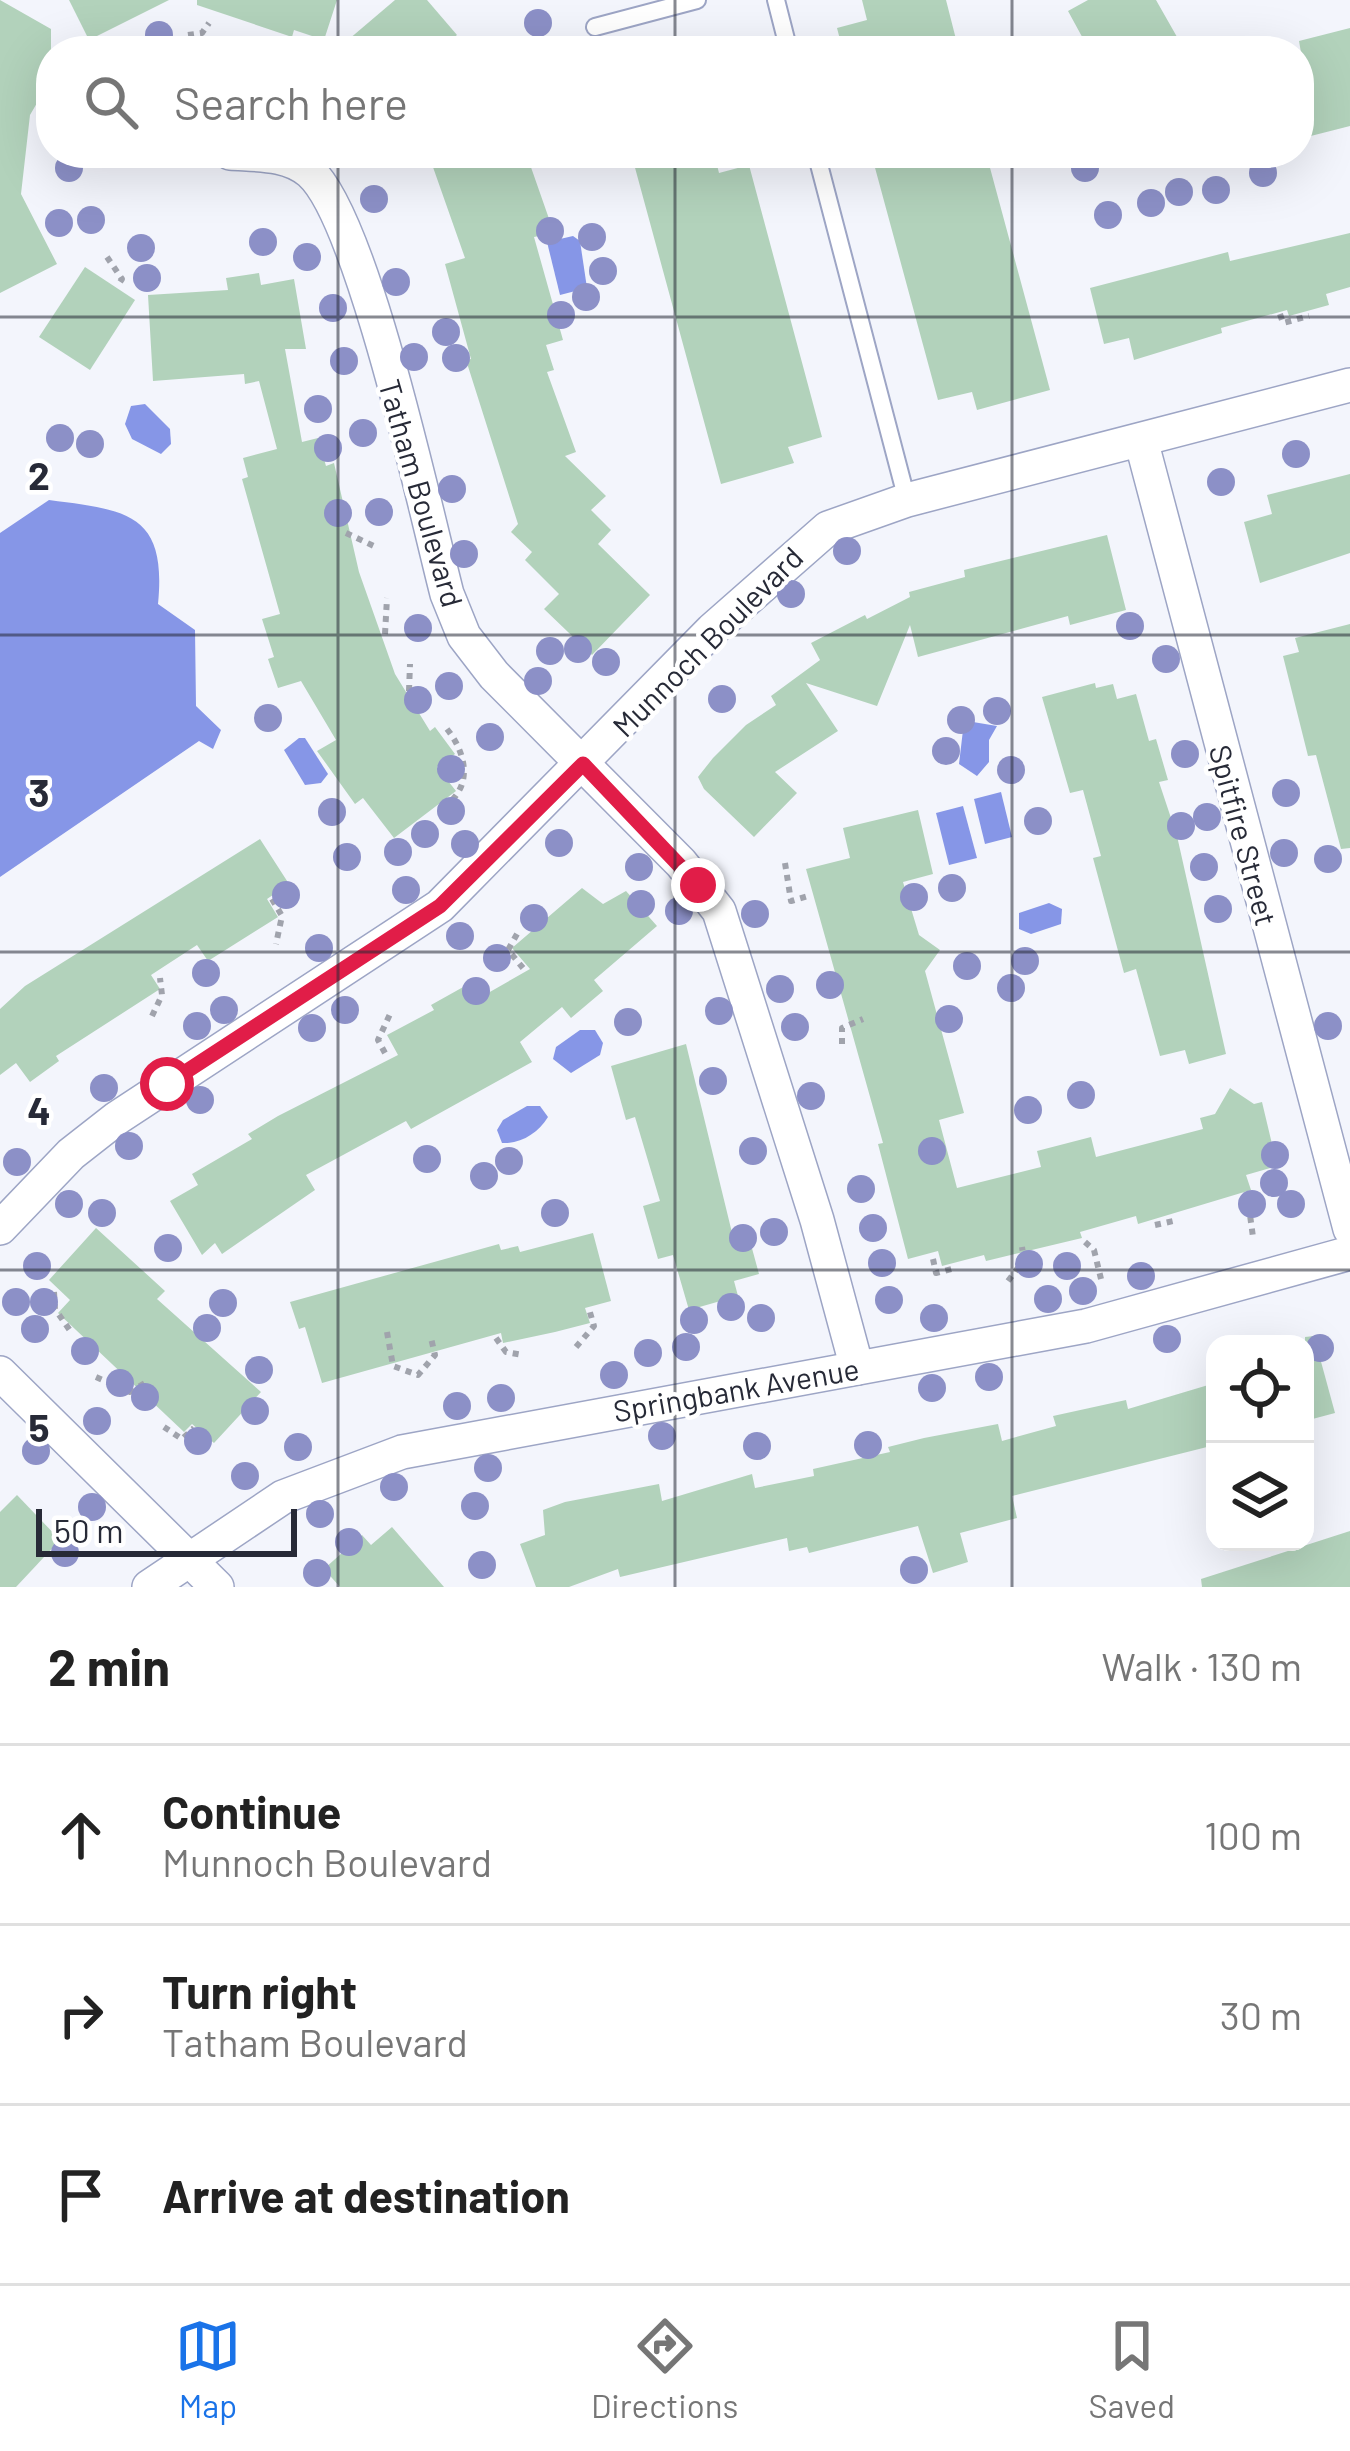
<!DOCTYPE html>
<html lang="en">
<head>
<meta charset="utf-8">
<style>
	:root { --surface:#fff; --page:#f6f6f6; --text:#222; --muted:#767676; --line:#e0e0e0; --accent:#1a73e8 }
	body { margin:0; font-family:Barlow,sans-serif; background:var(--page); color:var(--text) }
	.controls { position:absolute; right:36px; bottom:36px; display:grid; overflow:hidden; border-radius:24px; box-shadow:0 12px 48px #0002 }
	.controls button { width:108px; height:108px; display:grid; place-items:center; padding:0; border:0; border-bottom:3px solid var(--line); background:var(--surface); color:var(--text); font:60px sans-serif }
	.scale { position:absolute; left:36px; bottom:30px; width:261px; box-sizing:border-box; padding-left:12px; border:6px solid #272a37; border-top:0; font-size:33px; line-height:42px; white-space:nowrap; color:#272a37; -webkit-text-stroke:9px #fff; paint-order:stroke }
	.stop { position:absolute; width:36px; height:36px; margin:-27px; border:9px solid #e11d48; border-radius:50%; background:#fff }
	.stop.end { background:#e11d48; border-color:#fff; box-shadow:0 3px 12px #0008 }
	.list { margin:0; padding:0; list-style:none }
	h2 { display:flex; justify-content:space-between; align-items:center; height:156px; margin:0; padding:0 48px; font-size:51px }
	h2 small { font-size:39px; font-weight:400; color:var(--muted) }
	.list li { display:grid; grid-template-columns:78px 1fr auto; gap:36px; align-items:center; box-sizing:border-box; height:180px; padding:0 48px; border-top:3px solid var(--line) }
	.list b { display:block; font-size:45px; white-space:nowrap }
	.list p { margin:0; font-size:39px; white-space:nowrap; color:var(--muted) }
	.list em { font-size:39px; font-style:normal; color:var(--muted) }
	.icon { flex:none; width:66px; height:66px; fill:none; stroke:currentColor; stroke-width:2; stroke-linecap:round; stroke-linejoin:round }
	.map { position:relative; flex:none; width:1350px; height:1587px; overflow:hidden }
	.search { position:absolute; background:var(--surface); box-shadow:0 12px 48px #0002; left:36px; right:36px; top:36px; height:132px; display:flex; align-items:center; gap:30px; box-sizing:border-box; padding:0 42px; border-radius:48px; color:var(--muted); font-size:45px }
	.sheet { height:696px; background:var(--surface) }
	nav { display:flex; justify-content:space-around; align-items:center; box-sizing:border-box; height:168px; border-top:3px solid var(--line); background:var(--surface); font-size:33px; color:var(--muted) }
	nav a { display:grid; justify-items:center; gap:6px }
	nav .on { color:var(--accent) }
	.map>svg:first-child { display:block }
</style>
</head>
<body>
<div class="map">
<svg width="1350" height="1587" viewBox="0 0 1350 1587">
	<rect width="100%" height="100%" fill="#f3f5fc"/>
	<!-- water -->
	<g fill="#8696e7">
		<polygon points="573,236 580,241 587,288 560,295 547,242"/>
		<polygon points="145,404 170,429 171,444 161,454 132,439 125,424 131,406"/>
		<path d="M49,500C127,510 167,513 158,604L195,630L196,706L221,730L213,749L199,741L0,877V533Z"/>
		<polygon points="973,722 997,726 989,740 989,762 977,776 959,764 963,730"/>
		<polygon points="299,738 305,738 328,774 321,783 305,785 284,750"/>
		<polygon points="1001,792 1012,837 985,844 974,799"/>
		<polygon points="963,806 977,858 949,865 936,813"/>
		<polygon points="1049,903 1062,909 1061,924 1031,934 1019,929 1019,913"/>
		<polygon points="580,1030 595,1030 603,1043 600,1055 571,1073 553,1059 556,1047"/>
		<path d="M527,1106H540L548,1117C538,1133 521,1144 502,1143L497,1130L503,1120Z"/>
	</g>
	<!-- building -->
	<g fill="#b2d2bb">
		<polygon points="0,0 51,29 51,79 30,115 21,194 57,264 0,293"/>
		<polygon points="69,0 169,0 89,40"/>
		<polygon points="197,0 337,0 324,40 294,30 292,37 197,5"/>
		<polygon points="395,0 427,0 457,35 438,51 335,51"/>
		<polygon points="862,0 946,0 959,51 843,51 837,28 867,20"/>
		<polygon points="1088,0 1156,0 1185,51 1097,51 1092,41 1086,44 1068,11"/>
		<polygon points="1350,28 1350,126 1299,139 1299,89 1308,93 1299,41"/>
		<polygon points="428,153 526,153 554,233 534,237 563,340 546,345 554,370 547,372 576,452 565,456 606,496 591,510 611,530 598,544 650,595 592,655 544,609 559,594 525,560 532,552 511,532 518,524 466,360 471,359 445,264 465,258"/>
		<polygon points="631,153 714,153 719,173 749,165 822,437 788,447 794,463 721,484"/>
		<polygon points="871,153 986,153 1050,390 977,410 972,392 938,400"/>
		<polygon points="1350,233 1350,287 1326,294 1329,305 1289,316 1287,310 1221,328 1222,333 1134,360 1129,338 1104,344 1090,288 1228,252 1230,261"/>
		<polygon points="85,267 135,300 90,370 39,337"/>
		<polygon points="259,273 261,285 294,279 306,349 285,349 302,442 318,438 326,466 334,463 359,572 395,674 430,731 435,727 455,754 437,767 456,791 394,838 363,798 355,804 317,751 336,740 301,681 278,688 268,659 274,657 262,619 280,614 242,479 248,477 243,458 277,449 259,381 245,384 244,374 153,381 148,295 228,290 226,278"/>
		<polygon points="1350,474 1350,553 1260,583 1244,522 1272,514 1267,495"/>
		<polygon points="1107,535 1126,610 1070,625 1068,616 918,657 910,625 877,706 806,683 838,731 775,772 797,793 754,837 704,789 698,777 713,758 746,725 776,705 771,696 820,660 811,643 865,615 867,619 910,597 909,592 965,577 964,570"/>
		<polygon points="1350,624 1350,848 1341,849 1316,755 1308,756 1283,656 1299,652 1295,638"/>
		<polygon points="1095,683 1096,688 1113,684 1117,699 1136,694 1149,741 1156,739 1168,780 1159,782 1177,836 1226,1054 1189,1064 1185,1050 1160,1056 1136,969 1124,973 1093,858 1101,856 1083,790 1070,793 1042,697"/>
		<polygon points="918,810 933,874 903,882 919,935 940,950 925,971 964,1113 939,1120 957,1188 1041,1167 1037,1151 1091,1137 1096,1157 1203,1129 1200,1118 1215,1114 1230,1088 1254,1104 1262,1102 1272,1144 1274,1167 1246,1175 1251,1190 1138,1224 1136,1216 1080,1232 1082,1238 986,1261 984,1255 942,1266 938,1251 908,1259 878,1144 883,1143 806,869 850,858 843,828"/>
		<polygon points="260,839 289,884 267,899 278,917 208,961 197,945 151,975 160,989 56,1056 59,1061 30,1082 16,1063 0,1075 0,1009 25,986"/>
		<polygon points="582,888 603,904 626,891 657,926 594,980 603,991 571,1018 562,1007 520,1042 532,1062 411,1129 406,1121 306,1175 315,1190 222,1254 215,1243 202,1255 170,1201 198,1185 192,1174 252,1139 248,1134 278,1116 398,1055 387,1035 434,1010 431,1005 465,986 474,1001 530,969 512,948"/>
		<polygon points="686,1044 735,1245 750,1241 759,1274 734,1281 738,1296 689,1310 673,1255 658,1259 643,1206 660,1201 635,1117 626,1120 611,1066"/>
		<polygon points="96,1228 165,1291 157,1299 261,1392 214,1443 192,1424 184,1432 58,1313 70,1300 49,1280"/>
		<polygon points="593,1233 611,1301 585,1308 590,1323 555,1332 503,1343 501,1333 322,1383 305,1327 299,1329 290,1302 499,1244 501,1250 518,1246 520,1252"/>
		<polygon points="1314,1336 1335,1413 1305,1421 1305,1337"/>
		<polygon points="1215,1383 1215,1445 1012,1496 1017,1518 960,1533 968,1562 933,1573 918,1526 809,1553 807,1547 789,1551 787,1538 620,1577 618,1569 569,1587 536,1587 520,1544 545,1535 543,1510 565,1502 659,1484 662,1501 752,1474 755,1488 814,1476 813,1469 890,1452 888,1447 924,1438 998,1424 1002,1441 1056,1426 1053,1416 1126,1400 1128,1409"/>
		<polygon points="17,1495 60,1540 16,1587 0,1587 0,1512"/>
		<polygon points="392,1527 444,1587 340,1587 324,1569 362,1535 371,1545"/>
		<polygon points="1350,1531 1350,1587 1202,1587 1201,1579"/>
	</g>
	<g fill="none" stroke-linecap="round" stroke-linejoin="round">
		<defs>
			<g id="service">
				<polyline points="776,0 789,51"/>
				<polyline points="595,27 697,0"/>
				<polyline points="816,153 907,500"/>
			</g>
			<g id="minor">
				<path d="M230,153C257,155 288,153 310,172C363,219 426,513 447,594L464,636L494,675L681,863L719,911L817,1220L857,1368"/>
				<polyline points="1141,440 1350,1229"/>
				<polyline points="0,1228 71,1154 117,1118 440,906 712,630 828,528 907,500 1350,385"/>
				<polyline points="0,1373 217,1587"/>
				<polyline points="149,1587 283,1497 402,1452 1086,1326 1350,1253"/>
			</g>
		</defs>
		<!-- service casing -->
		<use href="#service" stroke="#9da5c5" stroke-width="20"/>
		<!-- minor casing -->
		<use href="#minor" stroke="#9da5c5" stroke-width="36"/>
		<!-- path -->
		<g stroke="#a0a3ac" stroke-width="6" stroke-dasharray="6 6" stroke-linecap="butt">
			<polyline points="188,35 202,33 209,23"/>
			<polyline points="283,39 289,51"/>
			<polyline points="107,257 122,279 118,285"/>
			<polyline points="1280,314 1283,323 1309,316"/>
			<polyline points="346,533 376,547"/>
			<polyline points="385,634 387,598"/>
			<polyline points="409,691 410,664"/>
			<path d="M447,729C463,749 473,779 452,800"/>
			<polyline points="785,863 791,901 808,896"/>
			<polyline points="272,899 282,916 276,944"/>
			<polyline points="517,934 508,950 523,968"/>
			<polyline points="152,1016 162,995 160,978"/>
			<polyline points="842,1044 842,1028 863,1019"/>
			<polyline points="385,1053 378,1040 391,1012"/>
			<polyline points="1247,1193 1253,1237"/>
			<polyline points="1155,1225 1178,1220"/>
			<polyline points="1085,1242 1094,1250 1101,1279"/>
			<polyline points="933,1259 936,1273 956,1268"/>
			<polyline points="1008,1281 1024,1260 1022,1247"/>
			<polyline points="54,1292 55,1309 71,1332"/>
			<polyline points="387,1332 393,1366 418,1375 435,1355 431,1338"/>
			<polyline points="496,1338 506,1352 523,1355"/>
			<polyline points="576,1347 594,1326 589,1309"/>
			<polyline points="96,1377 130,1392 145,1383"/>
			<polyline points="164,1427 182,1439 194,1428"/>
		</g>
		<!-- service -->
		<use href="#service" stroke="#fff" stroke-width="16"/>
		<!-- minor -->
		<use href="#minor" stroke="#fff" stroke-width="33"/>
	</g>
	<!-- trees -->
	<g fill="#8c90c7">
		<circle cx="538" cy="23" r="14"/>
		<circle cx="159" cy="35" r="14"/>
		<circle cx="69" cy="168" r="14"/>
		<circle cx="1085" cy="168" r="14"/>
		<circle cx="1263" cy="173" r="14"/>
		<circle cx="1216" cy="190" r="14"/>
		<circle cx="1179" cy="192" r="14"/>
		<circle cx="374" cy="199" r="14"/>
		<circle cx="1151" cy="203" r="14"/>
		<circle cx="1108" cy="215" r="14"/>
		<circle cx="91" cy="220" r="14"/>
		<circle cx="59" cy="223" r="14"/>
		<circle cx="550" cy="231" r="14"/>
		<circle cx="592" cy="237" r="14"/>
		<circle cx="263" cy="242" r="14"/>
		<circle cx="141" cy="248" r="14"/>
		<circle cx="307" cy="257" r="14"/>
		<circle cx="603" cy="271" r="14"/>
		<circle cx="147" cy="278" r="14"/>
		<circle cx="396" cy="282" r="14"/>
		<circle cx="586" cy="297" r="14"/>
		<circle cx="333" cy="308" r="14"/>
		<circle cx="561" cy="315" r="14"/>
		<circle cx="446" cy="332" r="14"/>
		<circle cx="414" cy="357" r="14"/>
		<circle cx="456" cy="358" r="14"/>
		<circle cx="344" cy="361" r="14"/>
		<circle cx="318" cy="409" r="14"/>
		<circle cx="363" cy="433" r="14"/>
		<circle cx="60" cy="438" r="14"/>
		<circle cx="90" cy="444" r="14"/>
		<circle cx="328" cy="448" r="14"/>
		<circle cx="1296" cy="454" r="14"/>
		<circle cx="1221" cy="482" r="14"/>
		<circle cx="452" cy="489" r="14"/>
		<circle cx="379" cy="512" r="14"/>
		<circle cx="338" cy="513" r="14"/>
		<circle cx="847" cy="551" r="14"/>
		<circle cx="464" cy="554" r="14"/>
		<circle cx="791" cy="594" r="14"/>
		<circle cx="1130" cy="626" r="14"/>
		<circle cx="418" cy="628" r="14"/>
		<circle cx="578" cy="649" r="14"/>
		<circle cx="550" cy="651" r="14"/>
		<circle cx="1166" cy="659" r="14"/>
		<circle cx="606" cy="662" r="14"/>
		<circle cx="538" cy="681" r="14"/>
		<circle cx="449" cy="686" r="14"/>
		<circle cx="722" cy="699" r="14"/>
		<circle cx="418" cy="700" r="14"/>
		<circle cx="997" cy="711" r="14"/>
		<circle cx="268" cy="718" r="14"/>
		<circle cx="961" cy="720" r="14"/>
		<circle cx="490" cy="737" r="14"/>
		<circle cx="946" cy="751" r="14"/>
		<circle cx="1185" cy="754" r="14"/>
		<circle cx="451" cy="769" r="14"/>
		<circle cx="1011" cy="770" r="14"/>
		<circle cx="1286" cy="793" r="14"/>
		<circle cx="451" cy="811" r="14"/>
		<circle cx="332" cy="812" r="14"/>
		<circle cx="1207" cy="817" r="14"/>
		<circle cx="1038" cy="821" r="14"/>
		<circle cx="1181" cy="826" r="14"/>
		<circle cx="425" cy="834" r="14"/>
		<circle cx="559" cy="843" r="14"/>
		<circle cx="465" cy="844" r="14"/>
		<circle cx="398" cy="852" r="14"/>
		<circle cx="1284" cy="853" r="14"/>
		<circle cx="347" cy="857" r="14"/>
		<circle cx="1328" cy="859" r="14"/>
		<circle cx="639" cy="867" r="14"/>
		<circle cx="1204" cy="867" r="14"/>
		<circle cx="952" cy="888" r="14"/>
		<circle cx="406" cy="890" r="14"/>
		<circle cx="286" cy="895" r="14"/>
		<circle cx="914" cy="897" r="14"/>
		<circle cx="641" cy="904" r="14"/>
		<circle cx="1218" cy="909" r="14"/>
		<circle cx="679" cy="911" r="14"/>
		<circle cx="755" cy="914" r="14"/>
		<circle cx="534" cy="918" r="14"/>
		<circle cx="460" cy="936" r="14"/>
		<circle cx="319" cy="948" r="14"/>
		<circle cx="497" cy="958" r="14"/>
		<circle cx="1025" cy="961" r="14"/>
		<circle cx="967" cy="966" r="14"/>
		<circle cx="206" cy="973" r="14"/>
		<circle cx="830" cy="985" r="14"/>
		<circle cx="1011" cy="988" r="14"/>
		<circle cx="780" cy="989" r="14"/>
		<circle cx="476" cy="991" r="14"/>
		<circle cx="224" cy="1010" r="14"/>
		<circle cx="345" cy="1010" r="14"/>
		<circle cx="719" cy="1011" r="14"/>
		<circle cx="949" cy="1019" r="14"/>
		<circle cx="628" cy="1022" r="14"/>
		<circle cx="197" cy="1026" r="14"/>
		<circle cx="1328" cy="1026" r="14"/>
		<circle cx="795" cy="1027" r="14"/>
		<circle cx="312" cy="1028" r="14"/>
		<circle cx="713" cy="1081" r="14"/>
		<circle cx="104" cy="1088" r="14"/>
		<circle cx="1081" cy="1095" r="14"/>
		<circle cx="811" cy="1096" r="14"/>
		<circle cx="200" cy="1100" r="14"/>
		<circle cx="1028" cy="1110" r="14"/>
		<circle cx="129" cy="1146" r="14"/>
		<circle cx="753" cy="1151" r="14"/>
		<circle cx="932" cy="1151" r="14"/>
		<circle cx="1275" cy="1155" r="14"/>
		<circle cx="427" cy="1159" r="14"/>
		<circle cx="509" cy="1161" r="14"/>
		<circle cx="17" cy="1162" r="14"/>
		<circle cx="484" cy="1176" r="14"/>
		<circle cx="1274" cy="1183" r="14"/>
		<circle cx="861" cy="1189" r="14"/>
		<circle cx="69" cy="1204" r="14"/>
		<circle cx="1252" cy="1204" r="14"/>
		<circle cx="1291" cy="1204" r="14"/>
		<circle cx="102" cy="1213" r="14"/>
		<circle cx="555" cy="1213" r="14"/>
		<circle cx="873" cy="1228" r="14"/>
		<circle cx="774" cy="1232" r="14"/>
		<circle cx="743" cy="1238" r="14"/>
		<circle cx="168" cy="1248" r="14"/>
		<circle cx="882" cy="1263" r="14"/>
		<circle cx="1029" cy="1264" r="14"/>
		<circle cx="37" cy="1266" r="14"/>
		<circle cx="1067" cy="1266" r="14"/>
		<circle cx="1141" cy="1276" r="14"/>
		<circle cx="1083" cy="1291" r="14"/>
		<circle cx="1048" cy="1299" r="14"/>
		<circle cx="889" cy="1300" r="14"/>
		<circle cx="16" cy="1302" r="14"/>
		<circle cx="44" cy="1302" r="14"/>
		<circle cx="223" cy="1303" r="14"/>
		<circle cx="731" cy="1307" r="14"/>
		<circle cx="761" cy="1318" r="14"/>
		<circle cx="934" cy="1318" r="14"/>
		<circle cx="694" cy="1320" r="14"/>
		<circle cx="207" cy="1328" r="14"/>
		<circle cx="35" cy="1329" r="14"/>
		<circle cx="1167" cy="1339" r="14"/>
		<circle cx="686" cy="1347" r="14"/>
		<circle cx="1320" cy="1348" r="14"/>
		<circle cx="85" cy="1351" r="14"/>
		<circle cx="648" cy="1353" r="14"/>
		<circle cx="259" cy="1370" r="14"/>
		<circle cx="614" cy="1375" r="14"/>
		<circle cx="989" cy="1377" r="14"/>
		<circle cx="120" cy="1383" r="14"/>
		<circle cx="932" cy="1388" r="14"/>
		<circle cx="145" cy="1397" r="14"/>
		<circle cx="501" cy="1398" r="14"/>
		<circle cx="457" cy="1406" r="14"/>
		<circle cx="255" cy="1411" r="14"/>
		<circle cx="97" cy="1421" r="14"/>
		<circle cx="662" cy="1436" r="14"/>
		<circle cx="198" cy="1441" r="14"/>
		<circle cx="868" cy="1445" r="14"/>
		<circle cx="757" cy="1446" r="14"/>
		<circle cx="298" cy="1447" r="14"/>
		<circle cx="36" cy="1451" r="14"/>
		<circle cx="488" cy="1468" r="14"/>
		<circle cx="245" cy="1476" r="14"/>
		<circle cx="394" cy="1487" r="14"/>
		<circle cx="475" cy="1506" r="14"/>
		<circle cx="92" cy="1507" r="14"/>
		<circle cx="320" cy="1514" r="14"/>
		<circle cx="349" cy="1542" r="14"/>
		<circle cx="65" cy="1553" r="14"/>
		<circle cx="482" cy="1565" r="14"/>
		<circle cx="914" cy="1570" r="14"/>
		<circle cx="317" cy="1573" r="14"/>
	</g>
	<g fill="none" stroke-linecap="round" stroke-linejoin="round">
		<!-- route -->
		<polyline stroke="#e11d48" stroke-width="15" points="167,1084 440,906 583,764 698,885"/>
	</g>
	<!-- grid -->
	<path fill="none" stroke="#272a37" stroke-width="3" stroke-opacity="0.55" d="M338,0V51M675,0V51M1012,0V51M338,153V1587M675,153V1587M1012,153V1587M0,317H1350M0,635H1350M0,952H1350M0,1270H1350"/>
	<g text-anchor="middle" dominant-baseline="central" stroke-width="9" stroke-linejoin="round" paint-order="stroke">
		<!-- street labels -->
		<g font-size="30" fill="#272a37" stroke="#fff">
			<text transform="translate(422 493) rotate(74)">Tatham Boulevard</text>
			<text transform="translate(707 641) rotate(-45)">Munnoch Boulevard</text>
			<text transform="translate(1244 835) rotate(75)">Spitfire Street</text>
			<text transform="translate(736 1389) rotate(-10)">Springbank Avenue</text>
		</g>
	</g>
	<g font-size="39" text-anchor="middle" font-weight="bold" fill="#272a37" stroke="#fff" stroke-width="9" stroke-linejoin="round" paint-order="stroke">
		<text x="39" y="490">2</text>
		<text x="39" y="807">3</text>
		<text x="39" y="1125">4</text>
		<text x="39" y="1442">5</text>
	</g>
</svg>
<div class="controls">
<button><svg class="icon" aria-label="locate" viewBox="0 0 24 24"><circle cx="12" cy="12" r="6"/><path d="M12 2v4M12 18v4M2 12h4M18 12h4"/></svg></button>
<button><svg class="icon" aria-label="layers" viewBox="0 0 24 24"><path d="M12 4l9 5-9 5-9-5zM3 14l9 5 9-5"/></svg></button>
</div>
<div class="scale">50 m</div>
<div class="stop" style="left:167px;top:1084px"></div>
<div class="stop end" style="left:698px;top:885px"></div>
<div class="search"><svg class="icon" aria-label="search" viewBox="0 0 24 24"><circle cx="10" cy="10" r="6"/><path d="M15 15l6 6"/></svg>Search here</div>
</div>
<section class="sheet">
<h2>2 min<small>Walk · 130 m</small></h2>
<ul class="list">
<li><svg class="icon" aria-label="ahead" viewBox="0 0 24 24"><path d="M12 20V5M6 11l6-6 6 6"/></svg><div><b>Continue</b><p>Munnoch Boulevard</p></div><em>100 m</em></li>
<li><svg class="icon" aria-label="right" viewBox="0 0 24 24"><path d="M7 20v-9h11M14 6l5 5-5 5"/></svg><div><b>Turn right</b><p>Tatham Boulevard</p></div><em>30 m</em></li>
<li><svg class="icon" aria-label="arrive" viewBox="0 0 24 24"><path d="M6 21V4h12l-3 4 3 4H6"/></svg><div><b>Arrive at destination</b></div></li>
</ul>
</section>
<nav>
<a class="on"><svg class="icon" aria-label="map" viewBox="0 0 24 24"><path d="M3 6l6-2 6 2 6-2v14l-6 2-6-2-6 2zM9 4v14M15 6v14"/></svg>Map</a>
<a><svg class="icon" aria-label="directions" viewBox="0 0 24 24"><path d="M12 3l9 9-9 9-9-9zM9 14v-3h6M13 9l2 2-2 2"/></svg>Directions</a>
<a><svg class="icon" aria-label="saved" viewBox="0 0 24 24"><path d="M7 4h10v16l-5-4-5 4z"/></svg>Saved</a>
</nav>
</body>
</html>
